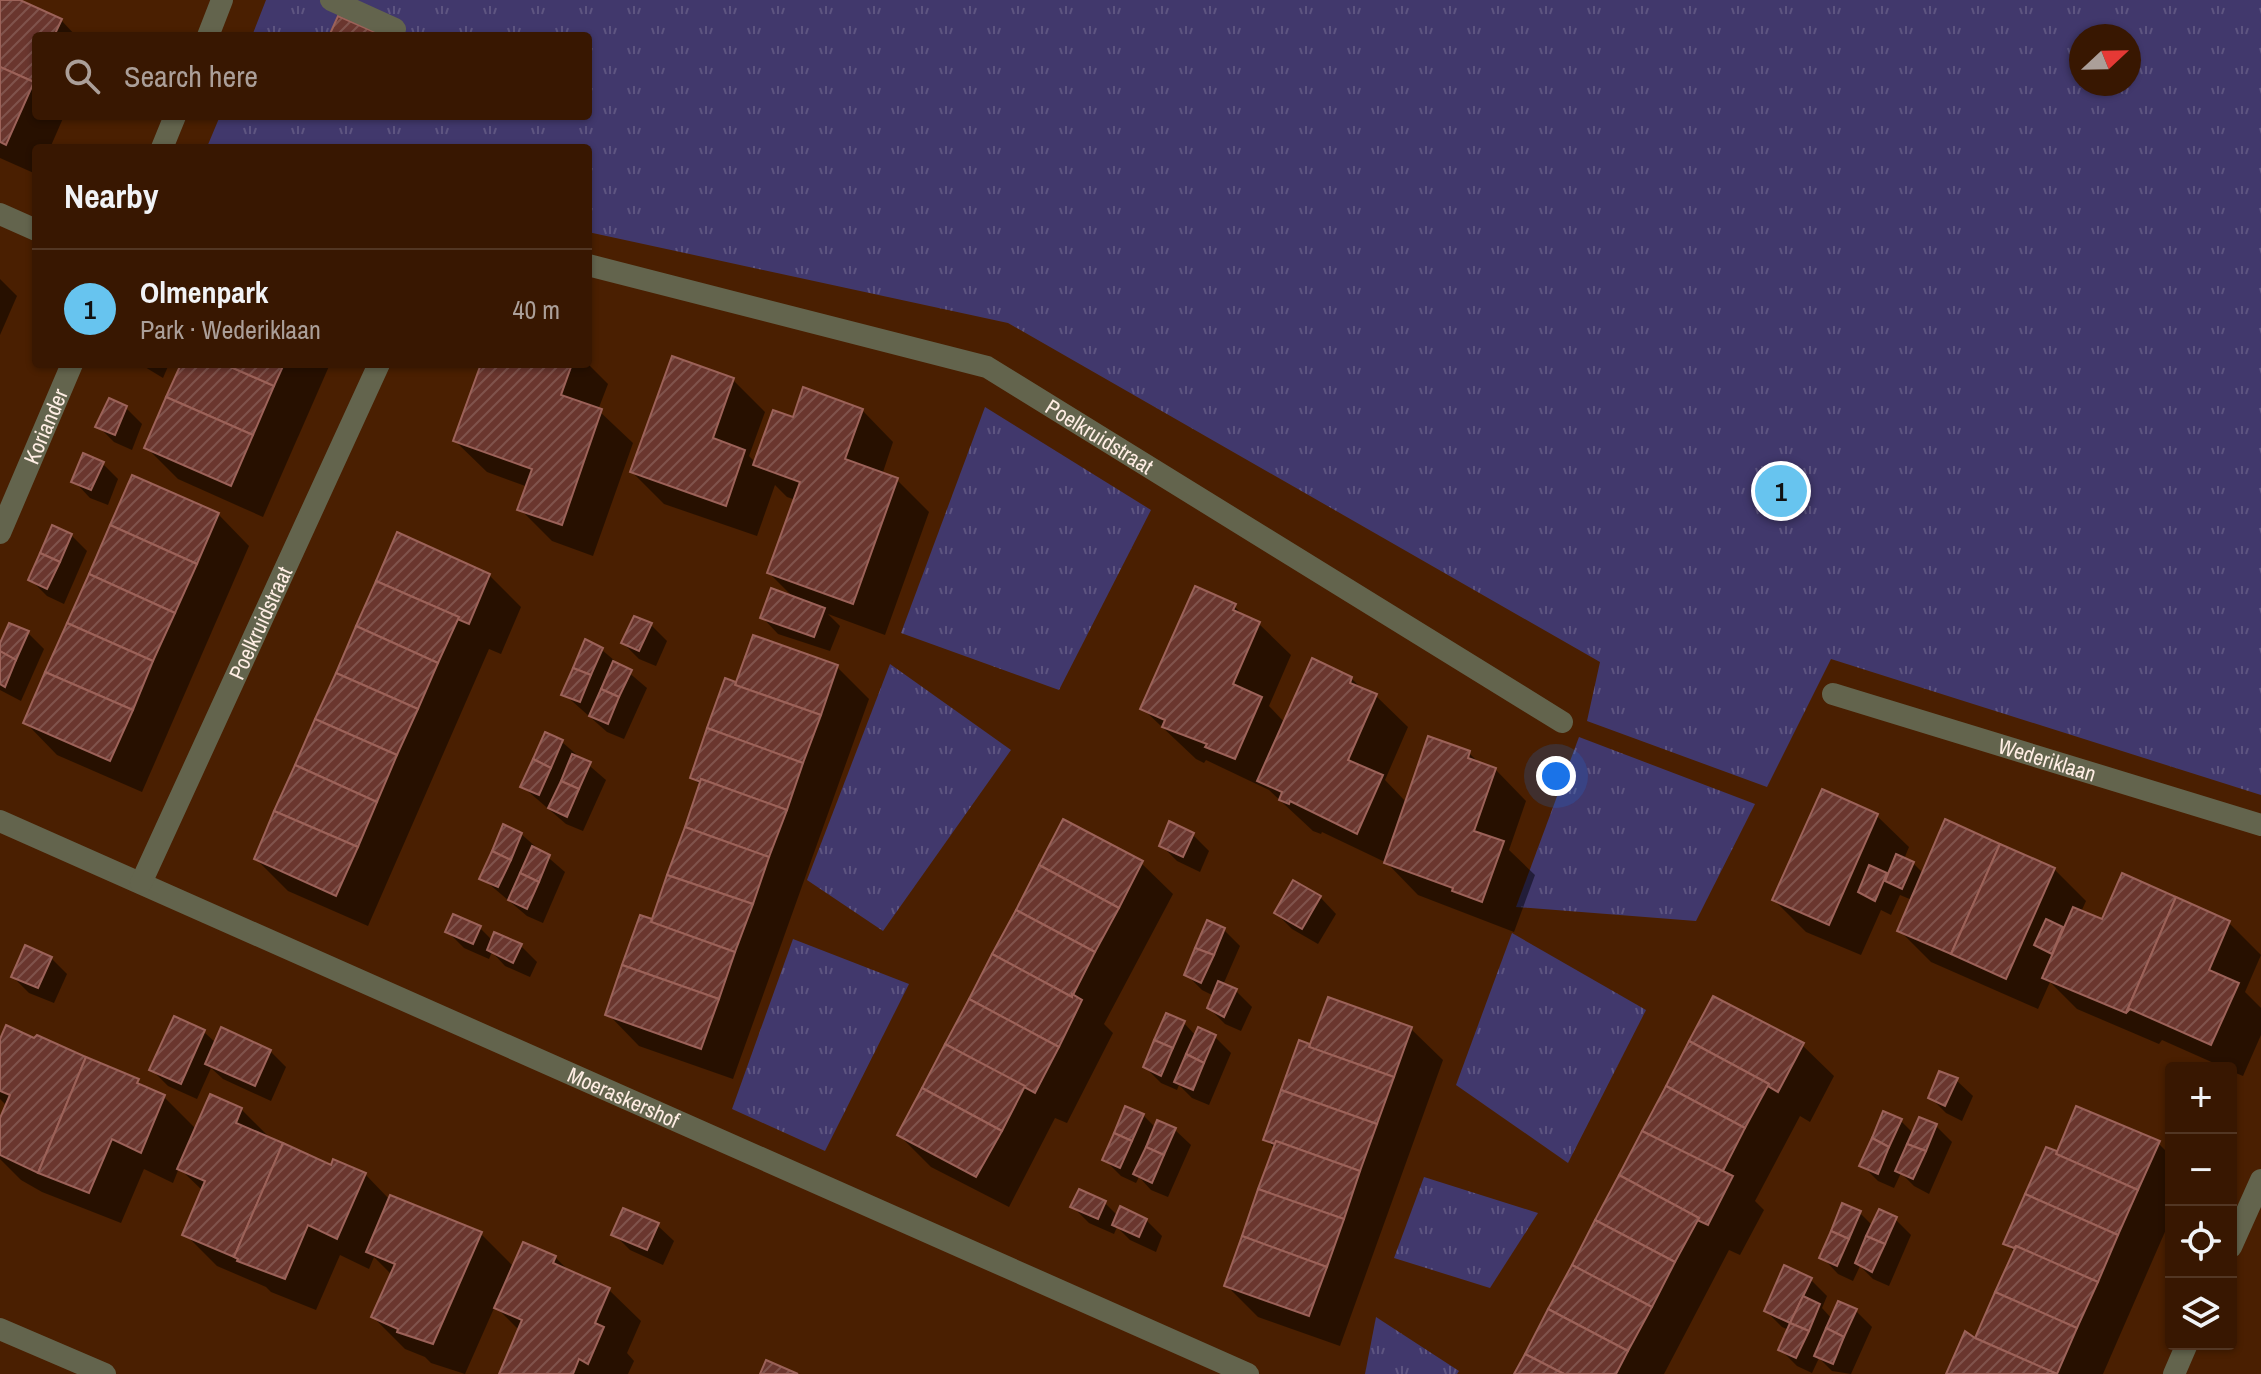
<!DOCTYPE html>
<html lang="en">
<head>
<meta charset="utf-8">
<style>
	:root { --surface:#381701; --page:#432410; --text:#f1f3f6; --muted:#ab9f99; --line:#523623; --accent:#67c4ef }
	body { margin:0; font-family:"Archivo Narrow",sans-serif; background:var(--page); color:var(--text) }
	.controls { position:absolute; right:24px; bottom:24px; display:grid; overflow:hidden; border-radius:8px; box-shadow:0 2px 6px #0004 }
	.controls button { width:72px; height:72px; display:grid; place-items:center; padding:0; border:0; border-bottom:2px solid var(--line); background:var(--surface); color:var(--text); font:40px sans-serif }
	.compass { position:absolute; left:2069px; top:24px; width:72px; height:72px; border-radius:50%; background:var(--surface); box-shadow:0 2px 6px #0004; rotate:68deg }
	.you { position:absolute; left:1556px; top:776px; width:28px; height:28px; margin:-20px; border:6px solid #fff; border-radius:50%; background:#1a73e8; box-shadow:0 0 0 12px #1a73e833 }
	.badge { display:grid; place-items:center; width:52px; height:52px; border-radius:50%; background:var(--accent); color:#111; font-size:26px; font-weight:700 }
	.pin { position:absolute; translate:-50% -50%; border:4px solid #fff; box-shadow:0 2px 8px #0006 }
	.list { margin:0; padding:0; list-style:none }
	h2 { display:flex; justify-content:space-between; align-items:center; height:104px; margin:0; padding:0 32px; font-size:34px }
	h2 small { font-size:26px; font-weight:400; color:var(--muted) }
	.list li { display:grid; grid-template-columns:52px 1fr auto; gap:24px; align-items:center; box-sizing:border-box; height:120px; padding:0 32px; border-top:2px solid var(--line) }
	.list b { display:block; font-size:30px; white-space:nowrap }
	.list p { margin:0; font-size:26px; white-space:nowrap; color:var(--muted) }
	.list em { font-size:26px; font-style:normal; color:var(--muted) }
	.icon { flex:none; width:44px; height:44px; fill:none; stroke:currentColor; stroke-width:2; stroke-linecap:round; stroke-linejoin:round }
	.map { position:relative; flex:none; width:2261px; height:1374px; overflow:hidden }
	.search { position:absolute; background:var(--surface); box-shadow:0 2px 6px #0004; left:32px; top:32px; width:560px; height:88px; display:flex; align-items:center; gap:20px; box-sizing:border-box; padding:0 28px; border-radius:8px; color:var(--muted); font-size:30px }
	.panel { position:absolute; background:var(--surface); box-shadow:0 2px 6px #0004; left:32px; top:144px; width:560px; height:224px; border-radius:8px }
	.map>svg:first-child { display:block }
</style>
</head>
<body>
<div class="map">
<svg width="2261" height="1374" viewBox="0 0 2261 1374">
	<defs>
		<pattern id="grass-tufts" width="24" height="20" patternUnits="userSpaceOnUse" patternTransform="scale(2)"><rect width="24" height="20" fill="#41386c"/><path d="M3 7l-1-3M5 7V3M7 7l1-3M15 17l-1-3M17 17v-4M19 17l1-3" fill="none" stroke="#5e5581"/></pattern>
		<pattern id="building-hatch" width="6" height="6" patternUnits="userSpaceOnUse" patternTransform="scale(2)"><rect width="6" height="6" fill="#6a362e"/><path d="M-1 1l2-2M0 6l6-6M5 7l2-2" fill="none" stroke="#80534c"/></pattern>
	</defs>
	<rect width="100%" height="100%" fill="#4a1f01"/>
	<!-- grass -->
	<g fill="url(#grass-tufts)" fill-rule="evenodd">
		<path d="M266,0H2261V795L1831,659L1767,787L1587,721L1600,662L1008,323L588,232V148L207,147L220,116H588V36H252ZM2081,36H2129V84H2081Z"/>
		<polygon points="985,407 1151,510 1059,690 901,633"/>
		<polygon points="890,664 1011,750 883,931 807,880"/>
		<polygon points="1579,737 1755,804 1696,921 1516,907"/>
		<polygon points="1512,933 1646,1010 1568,1163 1456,1085"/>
		<polygon points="793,939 909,984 825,1151 732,1109"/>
		<polygon points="1424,1177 1538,1213 1490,1288 1394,1258"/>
		<polygon points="1376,1317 1459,1371 1457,1374 1365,1374"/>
	</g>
	<!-- shadow -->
	<g fill="#0007">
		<polygon points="0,0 15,0 61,20 76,36 36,36 36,116 64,116 50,148 36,148 36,174 0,158"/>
		<polygon points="0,279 17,296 0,335"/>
		<polygon points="140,364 169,364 163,378"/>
		<polygon points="183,364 330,364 263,517 178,479 147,448"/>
		<polygon points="483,364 588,364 608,384 598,410 633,443 593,556 552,541 520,509 528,487 487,472 455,441"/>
		<polygon points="733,380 765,412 749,456 756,463 794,419 862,410 893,442 882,475 897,480 929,512 885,635 828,614 840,626 830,651 778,634 762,617 796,600 769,573 796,500 787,497 775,485 757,536 664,504 632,472"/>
		<polygon points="110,401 126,408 142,424 132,450 114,442 98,426"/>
		<polygon points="102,463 118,479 108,505 90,498 74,481"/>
		<polygon points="218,514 249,546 142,792 57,755 26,723"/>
		<polygon points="71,535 87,551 64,604 47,596 31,580"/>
		<polygon points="489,575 521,607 501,654 489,649 368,926 288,891 256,859"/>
		<polygon points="1234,606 1246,618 1259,624 1291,655 1269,706 1285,723 1351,678 1363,690 1376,696 1408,727 1385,780 1407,803 1469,753 1480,764 1495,769 1526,801 1509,850 1535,875 1514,932 1418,895 1387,863 1322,832 1321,834 1313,831 1269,790 1206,760 1204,763 1196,759 1143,709"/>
		<polygon points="651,625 667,641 656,666 639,659 623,643"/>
		<polygon points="28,633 44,649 21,701 0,690 0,648"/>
		<polygon points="602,650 647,688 624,739 607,732 564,694"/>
		<polygon points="837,667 869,699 733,1079 639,1046 608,1014 641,918 653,922 701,786 692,777 726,681 738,685"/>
		<polygon points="562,742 606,780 583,831 566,824 523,787"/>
		<polygon points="1877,816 1909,847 1904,859 1913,863 1924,874 2054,869 2086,901 2081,912 2103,922 2123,876 2229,923 2261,955 2245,992 2261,1008 2261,1035 2243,1076 2231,1071 2231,1068 2225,1068 2162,1040 2159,1044 2077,1009 2050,982 2038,1009 1931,962 1899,930 1912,900 1900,895 1891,915 1881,910 1861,955 1806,932 1774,900"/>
		<polygon points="521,834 565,872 543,923 527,916 482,878"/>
		<polygon points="1193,835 1209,851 1200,872 1177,861 1161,845"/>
		<polygon points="1141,863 1173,894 1104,1024 1113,1033 1067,1123 1055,1118 1009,1207 931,1167 899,1135"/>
		<polygon points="1320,897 1336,914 1318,944 1292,929 1276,913"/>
		<polygon points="480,928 493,941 521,946 537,962 530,977 505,966 492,952 489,959 464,948 448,932"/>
		<polygon points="1224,930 1240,946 1223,985 1236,991 1252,1007 1241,1031 1225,1024 1209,1008 1214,996 1202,990 1186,974"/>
		<polygon points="51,958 67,974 54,1003 29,993 13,977"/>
		<polygon points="1184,1023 1196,1036 1199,1030 1215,1037 1231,1053 1209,1105 1192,1098 1179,1085 1177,1090 1161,1083 1145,1067"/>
		<polygon points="1411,1029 1443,1060 1340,1346 1258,1317 1226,1285 1275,1149 1266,1139 1300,1043 1311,1047"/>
		<polygon points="204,1032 216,1043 270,1051 286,1067 271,1101 223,1079 211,1068 197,1099 168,1086 152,1070"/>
		<polygon points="0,1036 138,1081 146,1089 164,1097 196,1129 241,1109 274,1142 332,1167 365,1174 390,1200 420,1210 421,1208 481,1234 514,1267 555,1257 570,1272 609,1290 641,1321 627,1353 634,1361 628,1374 502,1374 520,1331 495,1306 465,1374 431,1363 425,1357 405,1349 373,1317 392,1275 374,1257 369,1269 340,1255 316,1310 271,1292 266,1287 217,1266 185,1234 203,1191 179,1168 173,1183 144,1169 121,1223 42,1192 21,1180 0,1159 0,1123 7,1106 0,1099"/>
		<polygon points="1802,1045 1834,1076 1810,1122 1800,1116 1755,1201 1764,1210 1740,1255 1729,1250 1664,1374 1516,1374"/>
		<polygon points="1956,1080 1973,1096 1962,1121 1946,1113 1930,1097"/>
		<polygon points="1143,1115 1156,1128 1174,1129 1191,1145 1168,1197 1151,1190 1139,1177 1136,1183 1121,1176 1105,1160"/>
		<polygon points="1901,1121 1914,1134 1936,1126 1952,1142 1929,1194 1914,1186 1901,1173 1894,1188 1878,1181 1862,1165"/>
		<polygon points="2158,1143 2171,1156 2171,1218 2103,1374 1948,1374 1966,1334 1976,1339 2015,1252 2005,1243 2047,1149 2058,1154"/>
		<polygon points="1105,1203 1118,1216 1146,1220 1162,1236 1156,1252 1130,1240 1117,1227 1114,1234 1089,1223 1073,1207"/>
		<polygon points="1860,1213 1873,1226 1895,1219 1911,1235 1889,1286 1873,1279 1860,1266 1853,1281 1838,1274 1822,1257"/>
		<polygon points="657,1225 674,1241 663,1265 630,1250 614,1234"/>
		<polygon points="1811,1280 1827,1296 1822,1308 1832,1319 1856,1311 1872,1327 1851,1374 1832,1371 1819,1358 1812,1373 1797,1366 1781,1350 1789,1330 1782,1327 1766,1311"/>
	</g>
	<!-- building -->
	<g fill="url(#building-hatch)" stroke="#9c6259" stroke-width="2">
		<polygon points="0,0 20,0 62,19 54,36 36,36 34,82 0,67"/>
		<polygon points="338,16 384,36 329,36"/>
		<polygon points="0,67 34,82 6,145 0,142"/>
		<polygon points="672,356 734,378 713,438 745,450 726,506 630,472"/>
		<polygon points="181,364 224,364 274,386 253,435 166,397"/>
		<polygon points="224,364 284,364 274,386"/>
		<polygon points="481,364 572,364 561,395 602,409 562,525 517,510 532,469 453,441"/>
		<polygon points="803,387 863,409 845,459 898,478 853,604 767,573 800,482 753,465 773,410 793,417"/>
		<polygon points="166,397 253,435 231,486 144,448"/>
		<polygon points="109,398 127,406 115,435 95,427"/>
		<polygon points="83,453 104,462 91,490 71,482"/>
		<polygon points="132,475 219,513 197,564 110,525"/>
		<polygon points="52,525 72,534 60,562 40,553"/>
		<polygon points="110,525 197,564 175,613 89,574"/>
		<polygon points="397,532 490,574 469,624 457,619 459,617 376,581"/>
		<polygon points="40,553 60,562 47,589 28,580"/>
		<polygon points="89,574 175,613 153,661 67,623"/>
		<polygon points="376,581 459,617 438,663 356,626"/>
		<polygon points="1195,586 1236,604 1233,610 1260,622 1233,684 1262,697 1235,759 1205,747 1207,744 1162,727 1165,720 1140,709"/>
		<polygon points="771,588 825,608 814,637 760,618"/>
		<polygon points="634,616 652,623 639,651 621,643"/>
		<polygon points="9,623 29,631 16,660 0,651 0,643"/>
		<polygon points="67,623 153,661 133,710 45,672"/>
		<polygon points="356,626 438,663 418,709 336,673"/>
		<polygon points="753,635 838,665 821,715 735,685"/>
		<polygon points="585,639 603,648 591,675 573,668"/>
		<polygon points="0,651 16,660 5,687 0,684"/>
		<polygon points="1312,658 1352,677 1350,683 1377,694 1348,760 1383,775 1357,834 1290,801 1289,804 1279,800 1282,792 1257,781"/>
		<polygon points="613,661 632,670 619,697 601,689"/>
		<polygon points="573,668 591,675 580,702 561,695"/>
		<polygon points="45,672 133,710 110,761 23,723"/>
		<polygon points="336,673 418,709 397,755 315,719"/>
		<polygon points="725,678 736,682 735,685 821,715 803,763 707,728"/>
		<polygon points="601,689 619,697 608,724 589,716"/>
		<polygon points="315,719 397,755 377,802 295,765"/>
		<polygon points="707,728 803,763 787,810 701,779 701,782 690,778"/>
		<polygon points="545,732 563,740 551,768 533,759"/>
		<polygon points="1428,736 1470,751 1468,758 1496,768 1474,831 1504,841 1482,902 1452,891 1453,888 1384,863"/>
		<polygon points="572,754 591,762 579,789 561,781"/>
		<polygon points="533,759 551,768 539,795 520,787"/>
		<polygon points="295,765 377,802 358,847 274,811"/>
		<polygon points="701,779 787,810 769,857 685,827"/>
		<polygon points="561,781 579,789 567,817 548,808"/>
		<polygon points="1822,789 1878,814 1829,925 1772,900"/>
		<polygon points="274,811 358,847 336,896 254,859"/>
		<polygon points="1063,819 1143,861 1119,908 1039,865"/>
		<polygon points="1945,819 2000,844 1951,954 1897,931"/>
		<polygon points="1169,821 1194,833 1183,857 1159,846"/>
		<polygon points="503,824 522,833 511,860 492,851"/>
		<polygon points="685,827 769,857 753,904 667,875"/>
		<polygon points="2000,844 2055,868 2006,979 1951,954"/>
		<polygon points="532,846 550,855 539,882 520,873"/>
		<polygon points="492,851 511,860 498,887 479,879"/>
		<polygon points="1896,854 1914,862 1902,889 1885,881"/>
		<polygon points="1039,865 1119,908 1095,952 1016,910"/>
		<polygon points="1869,865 1887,873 1875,901 1858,892"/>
		<polygon points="520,873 539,882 527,909 508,900"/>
		<polygon points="2122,873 2176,897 2126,1013 2042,978 2073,907 2102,919"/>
		<polygon points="667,875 753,904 735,952 651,922"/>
		<polygon points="1293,880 1321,896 1302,929 1274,913"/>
		<polygon points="2176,897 2230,921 2209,970 2239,983 2211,1045 2130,1009 2126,1013"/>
		<polygon points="1016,910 1095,952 1072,997 992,954"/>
		<polygon points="453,914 481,926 473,944 445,932"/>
		<polygon points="640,915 652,919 651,922 735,952 719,999 622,965"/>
		<polygon points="2046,919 2063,927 2052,954 2034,945"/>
		<polygon points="1207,920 1225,928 1214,955 1195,948"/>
		<polygon points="494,932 522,944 513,963 487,950"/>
		<polygon points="25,945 52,957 38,988 11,977"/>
		<polygon points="1195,948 1214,955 1201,983 1184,975"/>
		<polygon points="992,954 1072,997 1072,994 1082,1000 1059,1047 969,999"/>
		<polygon points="622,965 719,999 701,1049 605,1015"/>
		<polygon points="1218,981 1237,989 1224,1017 1207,1008"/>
		<polygon points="1713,996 1804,1043 1778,1092 1768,1086 1769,1084 1689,1041"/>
		<polygon points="1328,997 1412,1027 1394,1077 1309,1047"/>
		<polygon points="969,999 1059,1047 1035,1093 945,1044"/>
		<polygon points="1166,1013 1185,1021 1173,1048 1154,1040"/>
		<polygon points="174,1016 205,1030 181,1084 149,1070"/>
		<polygon points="6,1025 34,1038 37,1035 86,1057 38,1173 0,1155 0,1118 10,1095 0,1091 0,1039"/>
		<polygon points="221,1027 271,1050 255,1086 205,1064"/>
		<polygon points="1198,1027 1216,1035 1204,1063 1186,1054"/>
		<polygon points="1154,1040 1173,1048 1161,1076 1143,1067"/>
		<polygon points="1299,1040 1310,1044 1309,1047 1394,1077 1377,1124 1281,1090"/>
		<polygon points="1689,1041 1769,1084 1745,1128 1666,1086"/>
		<polygon points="945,1044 1025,1086 1002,1131 922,1088"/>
		<polygon points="1186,1054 1204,1063 1193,1090 1174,1082"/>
		<polygon points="86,1057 139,1079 137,1083 165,1095 141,1153 112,1139 89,1193 38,1173"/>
		<polygon points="1939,1071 1958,1078 1945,1106 1928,1098"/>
		<polygon points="1666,1086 1745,1128 1722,1173 1642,1131"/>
		<polygon points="922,1088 1002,1131 976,1177 897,1135"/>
		<polygon points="1281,1090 1377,1124 1360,1171 1276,1141 1275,1144 1263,1140"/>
		<polygon points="210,1094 242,1108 236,1123 283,1143 234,1257 182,1235 205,1181 177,1169"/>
		<polygon points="1125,1106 1144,1114 1132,1141 1114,1133"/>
		<polygon points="2076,1106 2160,1141 2138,1190 2056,1154"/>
		<polygon points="1883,1111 1902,1119 1889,1147 1872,1138"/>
		<polygon points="1919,1117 1937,1124 1926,1151 1907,1144"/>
		<polygon points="1157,1120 1176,1128 1164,1155 1146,1147"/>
		<polygon points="1642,1131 1733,1176 1708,1225 1697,1220 1699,1218 1619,1175"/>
		<polygon points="1114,1133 1132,1141 1120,1168 1102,1160"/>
		<polygon points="1872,1138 1889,1147 1878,1174 1859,1166"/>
		<polygon points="1276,1141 1360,1171 1344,1219 1258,1189"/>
		<polygon points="283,1143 331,1165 333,1159 366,1173 337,1239 308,1225 285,1279 237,1261 238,1259 234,1257"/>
		<polygon points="1907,1144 1926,1151 1913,1179 1895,1171"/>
		<polygon points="1146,1147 1164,1155 1152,1183 1133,1174"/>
		<polygon points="2046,1147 2057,1151 2056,1154 2138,1190 2118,1235 2025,1194"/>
		<polygon points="1619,1175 1699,1218 1675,1262 1595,1220"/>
		<polygon points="1079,1189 1106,1201 1098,1219 1070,1207"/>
		<polygon points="1258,1189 1344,1219 1327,1267 1242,1236"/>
		<polygon points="2025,1194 2118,1235 2098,1282 2016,1246 2014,1248 2003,1244"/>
		<polygon points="390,1195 482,1232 433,1344 397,1332 398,1329 371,1317 395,1264 366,1252"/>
		<polygon points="1842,1203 1861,1211 1849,1239 1831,1231"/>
		<polygon points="1120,1206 1147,1219 1139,1237 1112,1225"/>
		<polygon points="623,1208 659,1223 647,1250 611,1235"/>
		<polygon points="1879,1209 1897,1217 1885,1244 1866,1236"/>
		<polygon points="1595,1220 1675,1262 1652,1307 1572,1265"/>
		<polygon points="1831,1231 1849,1239 1837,1266 1819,1258"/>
		<polygon points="1242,1236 1327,1267 1309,1316 1224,1286"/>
		<polygon points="1866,1236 1885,1244 1872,1272 1855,1263"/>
		<polygon points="523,1242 556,1256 553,1263 610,1288 595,1323 604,1327 588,1364 579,1359 573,1374 499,1374 522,1320 494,1308"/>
		<polygon points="2016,1246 2098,1282 2077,1328 1995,1292"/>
		<polygon points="1572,1265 1652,1307 1628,1351 1548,1309"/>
		<polygon points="1784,1265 1812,1278 1790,1323 1764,1311"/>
		<polygon points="1995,1292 2077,1328 2057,1374 1975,1338"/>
		<polygon points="1803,1296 1820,1304 1809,1331 1790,1323"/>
		<polygon points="1838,1301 1857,1309 1844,1337 1826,1328"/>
		<polygon points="1548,1309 1628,1351 1616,1374 1564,1374 1525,1354"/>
		<polygon points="1790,1323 1809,1331 1796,1358 1778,1350"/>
		<polygon points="1826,1328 1844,1337 1833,1364 1814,1356"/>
		<polygon points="1965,1331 1975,1338 2057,1374 1946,1374"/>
		<polygon points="1525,1354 1564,1374 1514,1374"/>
		<polygon points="766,1360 798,1374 760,1374"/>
	</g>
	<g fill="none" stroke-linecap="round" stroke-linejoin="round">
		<!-- service -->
		<g stroke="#63644d" stroke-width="22">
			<polyline points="331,0 395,29"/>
			<polyline points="0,214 36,230"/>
		</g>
		<!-- minor -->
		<g stroke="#63644d" stroke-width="22">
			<polyline points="208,36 222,0"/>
			<polyline points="162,148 175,116"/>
			<path id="s1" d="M588,265L987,367L1562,722"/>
			<path id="s2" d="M0,533L72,364"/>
			<path id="s3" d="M1833,694L2261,825"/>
			<path id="s4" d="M0,821L1248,1374"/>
			<path id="s5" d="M141,883L379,364"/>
			<polyline points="2231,1247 2261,1180"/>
			<polyline points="0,1329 105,1374"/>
			<polyline points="2174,1374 2187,1344"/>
		</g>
	</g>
	<g text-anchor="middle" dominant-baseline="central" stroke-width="6" stroke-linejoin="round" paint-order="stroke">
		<!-- street labels -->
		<g font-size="22" fill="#feede3" stroke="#4a1f01">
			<text stroke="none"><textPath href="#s2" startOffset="116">Koriander</textPath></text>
			<text stroke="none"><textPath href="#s1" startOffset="544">Poelkruidstraat</textPath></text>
			<text stroke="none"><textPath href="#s5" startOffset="286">Poelkruidstraat</textPath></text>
			<text stroke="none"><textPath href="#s3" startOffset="224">Wederiklaan</textPath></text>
			<text stroke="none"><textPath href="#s4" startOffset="682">Moeraskershof</textPath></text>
		</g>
	</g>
</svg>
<div class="controls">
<button>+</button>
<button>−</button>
<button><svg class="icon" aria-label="locate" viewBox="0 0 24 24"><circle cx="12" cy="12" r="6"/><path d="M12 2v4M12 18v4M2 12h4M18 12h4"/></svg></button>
<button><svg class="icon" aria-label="layers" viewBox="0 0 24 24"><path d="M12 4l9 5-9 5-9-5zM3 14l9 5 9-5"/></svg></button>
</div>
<svg class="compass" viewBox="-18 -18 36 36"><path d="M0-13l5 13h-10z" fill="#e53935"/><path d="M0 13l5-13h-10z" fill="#ab9f99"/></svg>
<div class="you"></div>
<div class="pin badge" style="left:1781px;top:491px">1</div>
<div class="search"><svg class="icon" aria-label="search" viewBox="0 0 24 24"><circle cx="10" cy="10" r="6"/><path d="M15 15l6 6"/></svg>Search here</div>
<section class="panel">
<h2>Nearby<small></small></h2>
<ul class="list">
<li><span class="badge">1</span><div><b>Olmenpark</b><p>Park · Wederiklaan</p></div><em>40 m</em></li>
</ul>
</section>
</div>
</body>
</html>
